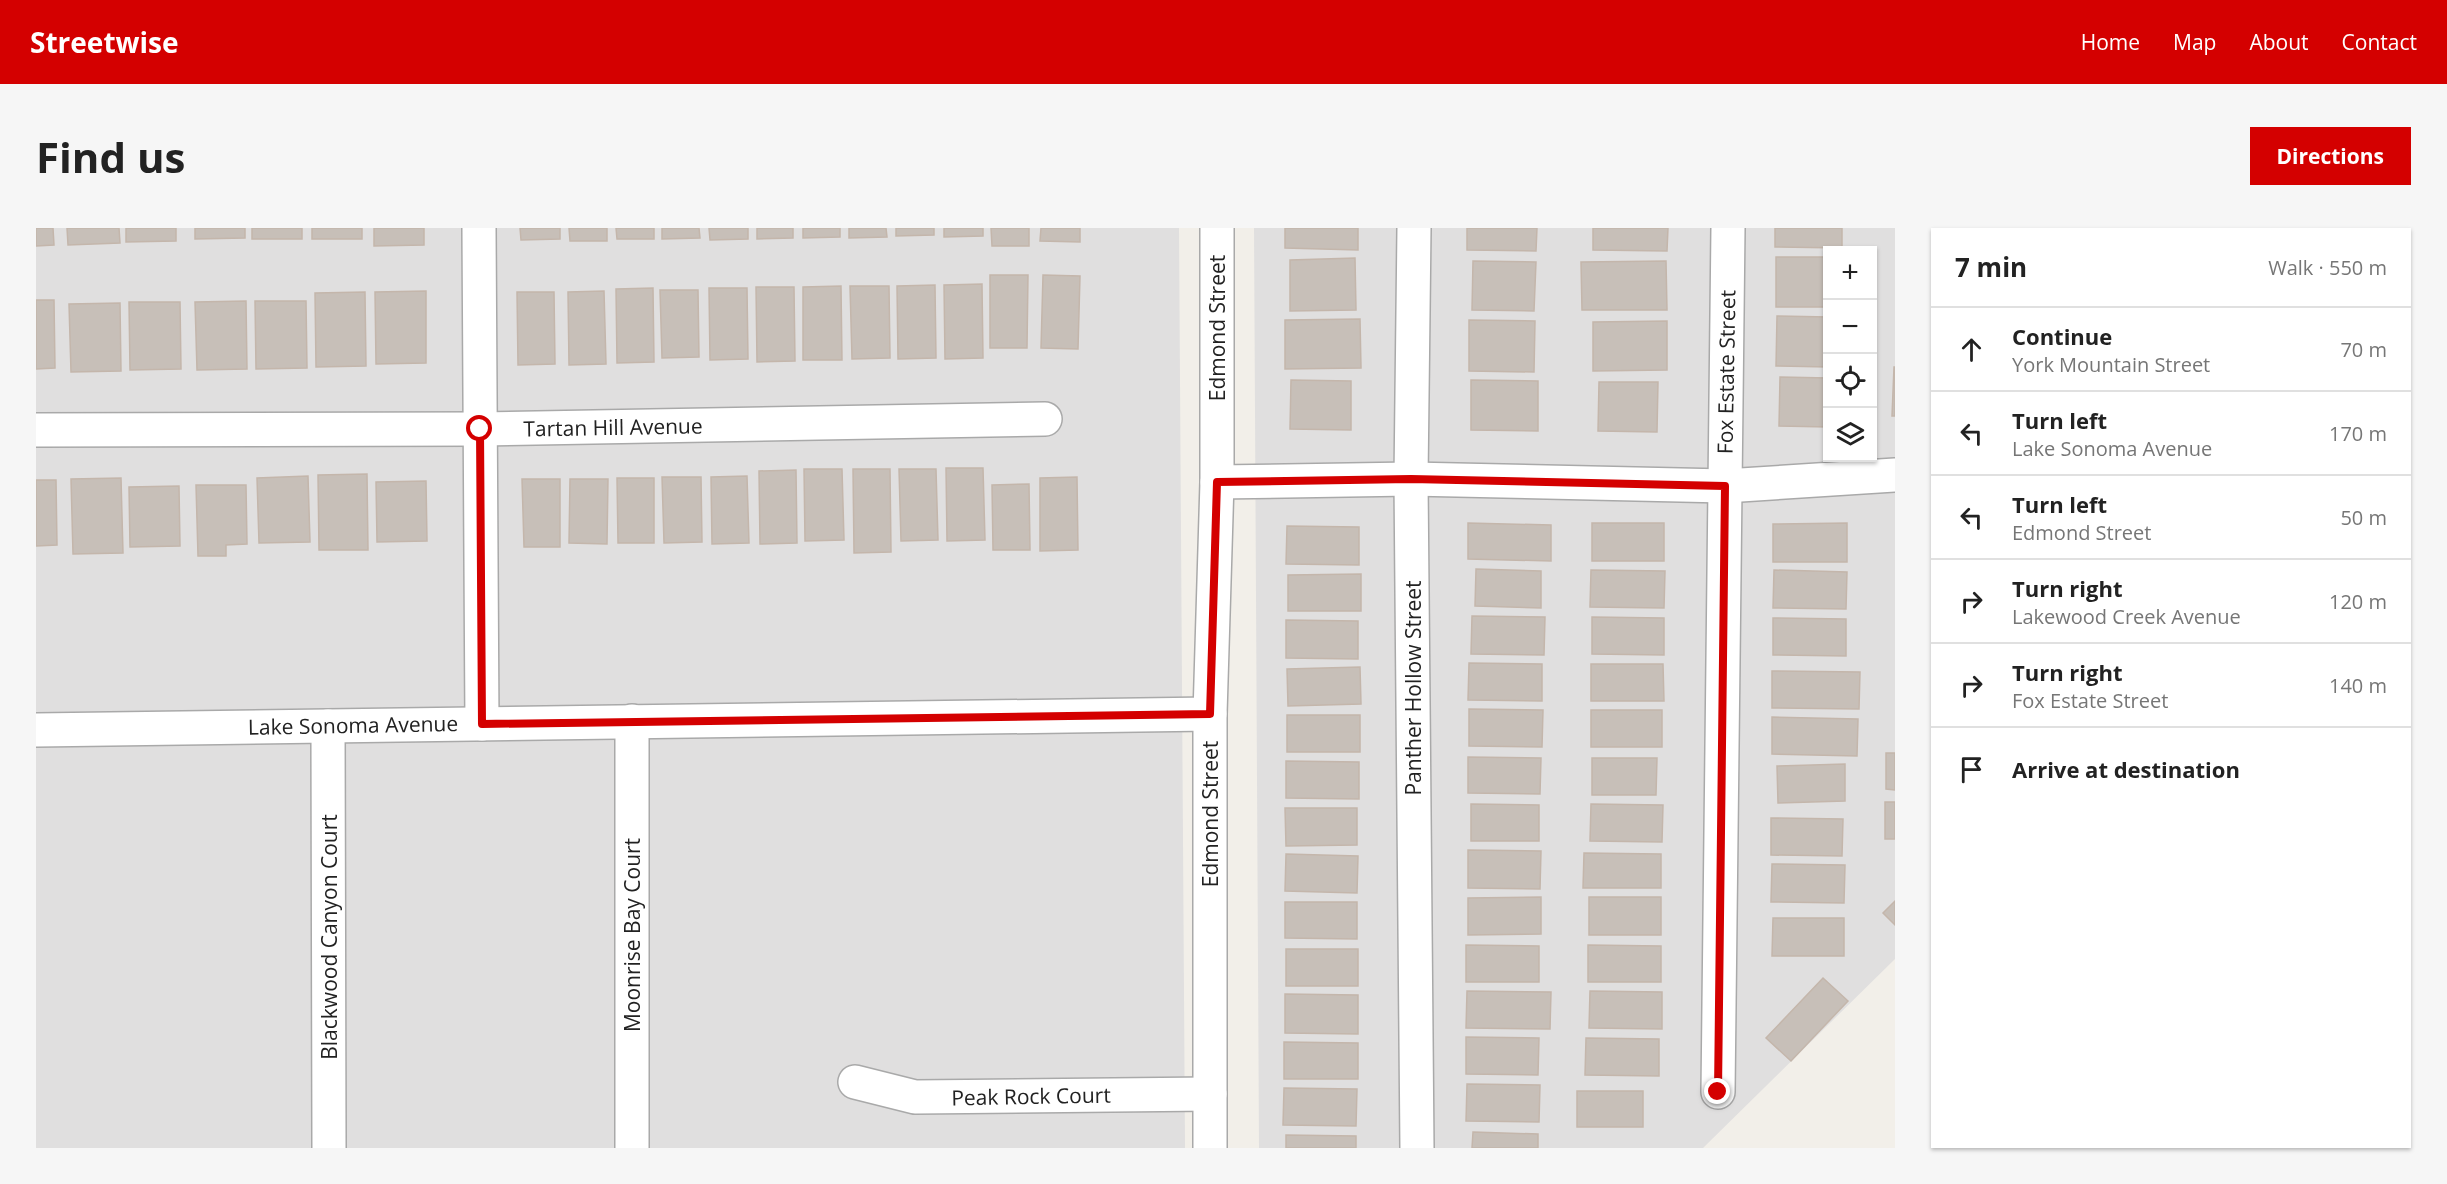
<!DOCTYPE html>
<html lang="en">
<head>
<meta charset="utf-8">
<style>
	:root { --surface:#fff; --page:#f6f6f6; --text:#222; --muted:#767676; --line:#e0e0e0; --accent:#d40000 }
	body { margin:0; font-family:"Open Sans",sans-serif; background:var(--page); color:var(--text) }
	.controls { position:absolute; right:18px; top:18px; display:grid; overflow:hidden; border-radius:0px; box-shadow:0 2px 4px #0004 }
	.controls button { width:54px; height:54px; display:grid; place-items:center; padding:0; border:0; border-bottom:2px solid var(--line); background:var(--surface); color:var(--text); font:30px sans-serif }
	.stop { position:absolute; width:18px; height:18px; margin:-14px; border:4px solid #d40000; border-radius:50%; background:#fff }
	.stop.end { background:#d40000; border-color:#fff; box-shadow:0 2px 6px #0008 }
	.list { margin:0; padding:0; list-style:none }
	h2 { display:flex; justify-content:space-between; align-items:center; height:78px; margin:0; padding:0 24px; font-size:26px }
	h2 small { font-size:20px; font-weight:400; color:var(--muted) }
	.list li { display:grid; grid-template-columns:39px 1fr auto; gap:18px; align-items:center; box-sizing:border-box; height:84px; padding:0 24px; border-top:2px solid var(--line) }
	.list b { display:block; font-size:22px; white-space:nowrap }
	.list p { margin:0; font-size:20px; white-space:nowrap; color:var(--muted) }
	.list em { font-size:20px; font-style:normal; color:var(--muted) }
	.icon { flex:none; width:33px; height:33px; fill:none; stroke:currentColor; stroke-width:2; stroke-linecap:round; stroke-linejoin:round }
	.map { position:relative; flex:none; width:1859px; height:920px; overflow:hidden; border-radius:0px }
	header { display:flex; align-items:center; gap:36px; box-sizing:border-box; height:84px; padding:0 30px; background:var(--accent); color:#fff }
	header strong { font-size:28px }
	nav { display:flex; gap:33px; margin-inline-start:auto; font-size:21px }
	.intro { display:flex; align-items:center; justify-content:space-between; box-sizing:border-box; height:144px; padding:0 36px }
	h1 { margin:0; font-size:42px }
	.button { padding:15px 27px; border-radius:0px; background:var(--accent); color:#fff; font-size:21px; font-weight:700 }
	main { display:flex; gap:36px; padding:0 36px }
	aside { flex:1; background:var(--surface); border-radius:0px; box-shadow:0 2px 4px #0004 }
	.map>svg:first-child { display:block }
</style>
</head>
<body>
<header>
<strong>Streetwise</strong>
<nav><a>Home</a><a>Map</a><a>About</a><a>Contact</a></nav>
</header>
<div class="intro"><h1>Find us</h1><a class="button">Directions</a></div>
<main>
<div class="map">
<svg width="1859" height="920" viewBox="0 0 1859 920">
	<rect width="100%" height="100%" fill="#f2efe9"/>
	<!-- residential -->
	<g fill="#e0dfdf" fill-rule="evenodd">
		<polygon points="0,0 1143,0 1149,920 0,920"/>
		<path d="M1218,0H1859V731L1667,920H1223ZM1792,22H1836V230H1792Z"/>
	</g>
	<!-- building -->
	<g fill="#c7bfb8" stroke="#c4b6ab" stroke-width="1.5">
		<polygon points="0,0 17,0 18,17 0,18"/>
		<polygon points="31,0 83,0 84,15 32,17"/>
		<polygon points="90,0 140,0 140,13 90,14"/>
		<polygon points="159,0 209,0 209,10 159,11"/>
		<rect x="216" y="0" width="50" height="11"/>
		<rect x="276" y="0" width="50" height="11"/>
		<polygon points="338,0 388,0 388,17 338,18"/>
		<polygon points="484,0 524,0 524,11 485,12"/>
		<polygon points="533,0 571,0 571,13 534,13"/>
		<polygon points="580,0 618,0 618,11 581,11"/>
		<polygon points="626,0 663,0 664,10 626,11"/>
		<polygon points="673,0 712,0 712,11 674,12"/>
		<polygon points="721,0 757,0 757,10 721,11"/>
		<polygon points="767,0 804,0 804,9 767,10"/>
		<polygon points="813,0 850,0 851,9 813,10"/>
		<polygon points="860,0 898,0 898,7 860,8"/>
		<polygon points="908,0 947,0 947,8 908,9"/>
		<polygon points="955,0 993,0 993,18 956,18"/>
		<polygon points="1005,0 1044,0 1044,14 1004,13"/>
		<polygon points="1249,0 1322,0 1322,22 1249,20"/>
		<polygon points="1431,0 1501,0 1500,23 1431,22"/>
		<polygon points="1557,0 1632,0 1631,23 1557,22"/>
		<polygon points="1739,0 1806,0 1806,20 1739,19"/>
		<rect x="1740" y="29" width="52" height="50"/>
		<polygon points="1319,30 1320,82 1254,83 1254,32"/>
		<polygon points="1437,33 1500,34 1498,83 1436,82"/>
		<polygon points="1630,33 1631,82 1546,82 1545,34"/>
		<polygon points="954,47 992,47 991,120 954,120"/>
		<polygon points="1007,47 1044,48 1042,121 1005,120"/>
		<polygon points="946,56 947,130 909,131 908,57"/>
		<polygon points="899,57 900,130 862,131 861,58"/>
		<polygon points="805,58 806,132 767,132 767,59"/>
		<polygon points="814,58 853,58 854,130 816,131"/>
		<polygon points="720,59 758,59 759,133 721,134"/>
		<polygon points="617,60 618,134 581,135 580,61"/>
		<polygon points="673,60 711,60 712,131 674,132"/>
		<polygon points="624,62 662,62 663,129 626,130"/>
		<polygon points="390,63 390,135 340,136 339,64"/>
		<polygon points="568,63 570,136 533,137 532,64"/>
		<polygon points="329,64 330,138 280,139 279,65"/>
		<polygon points="481,64 518,64 519,136 482,137"/>
		<polygon points="0,72 18,72 19,140 0,141"/>
		<polygon points="210,73 211,141 161,142 159,74"/>
		<polygon points="219,73 270,73 271,140 220,141"/>
		<polygon points="93,74 144,74 145,141 94,142"/>
		<polygon points="84,75 85,143 35,144 33,76"/>
		<polygon points="1741,88 1792,89 1792,139 1740,138"/>
		<polygon points="1324,91 1325,140 1249,141 1249,92"/>
		<polygon points="1433,92 1499,93 1498,144 1433,143"/>
		<polygon points="1631,93 1631,142 1557,143 1557,94"/>
		<polygon points="1858,139 1859,139 1859,188 1856,188"/>
		<polygon points="1744,149 1792,150 1792,199 1743,198"/>
		<polygon points="1255,152 1315,153 1315,202 1254,201"/>
		<polygon points="1435,152 1502,153 1502,203 1435,202"/>
		<polygon points="1563,154 1622,154 1621,204 1562,203"/>
		<polygon points="910,240 947,240 949,312 911,313"/>
		<polygon points="768,241 806,241 808,312 769,313"/>
		<polygon points="817,241 854,241 855,324 818,325"/>
		<polygon points="863,241 900,241 902,312 865,313"/>
		<polygon points="760,242 761,315 724,316 723,243"/>
		<polygon points="331,246 332,322 283,322 282,247"/>
		<polygon points="272,248 274,314 223,315 221,250"/>
		<polygon points="711,248 713,315 676,316 675,249"/>
		<polygon points="626,249 665,249 666,314 628,315"/>
		<polygon points="1041,249 1042,322 1004,323 1004,250"/>
		<polygon points="85,250 87,325 37,326 35,251"/>
		<polygon points="581,250 618,250 618,315 582,315"/>
		<polygon points="486,251 524,251 524,319 488,319"/>
		<polygon points="534,251 572,251 571,316 533,315"/>
		<polygon points="0,252 20,252 21,317 0,318"/>
		<polygon points="390,253 391,313 341,314 340,254"/>
		<polygon points="993,256 994,322 957,322 956,257"/>
		<polygon points="160,257 210,257 211,316 190,317 190,328 162,328"/>
		<polygon points="143,258 144,318 94,319 93,259"/>
		<polygon points="1432,295 1515,297 1515,333 1432,331"/>
		<rect x="1556" y="295" width="72" height="38"/>
		<polygon points="1811,295 1811,334 1737,334 1737,296"/>
		<polygon points="1251,298 1323,299 1323,337 1250,336"/>
		<polygon points="1440,341 1505,343 1505,380 1439,378"/>
		<polygon points="1555,342 1629,343 1628,380 1554,379"/>
		<polygon points="1738,342 1811,344 1810,381 1737,380"/>
		<polygon points="1325,346 1325,383 1252,383 1252,347"/>
		<polygon points="1436,388 1509,389 1508,427 1435,426"/>
		<polygon points="1556,389 1628,390 1628,427 1556,426"/>
		<polygon points="1737,390 1810,391 1810,428 1737,427"/>
		<polygon points="1250,392 1322,393 1322,431 1250,430"/>
		<polygon points="1433,435 1506,436 1506,473 1432,472"/>
		<polygon points="1555,436 1627,436 1628,473 1555,473"/>
		<polygon points="1324,439 1325,476 1252,478 1251,441"/>
		<polygon points="1736,443 1824,444 1823,481 1736,480"/>
		<polygon points="1433,481 1507,482 1506,519 1433,518"/>
		<rect x="1555" y="482" width="71" height="37"/>
		<rect x="1251" y="487" width="73" height="37"/>
		<polygon points="1736,489 1822,491 1821,528 1736,526"/>
		<polygon points="1850,525 1859,525 1859,562 1850,561"/>
		<polygon points="1432,529 1505,530 1504,566 1432,565"/>
		<polygon points="1556,530 1621,530 1620,567 1556,567"/>
		<polygon points="1250,533 1323,534 1323,571 1250,570"/>
		<polygon points="1809,536 1809,573 1742,575 1741,538"/>
		<rect x="1849" y="574" width="10" height="37"/>
		<polygon points="1435,576 1503,577 1503,613 1435,613"/>
		<polygon points="1555,576 1627,577 1626,614 1554,613"/>
		<polygon points="1249,580 1321,580 1321,617 1250,618"/>
		<polygon points="1735,590 1807,591 1806,628 1735,627"/>
		<polygon points="1432,622 1505,623 1504,661 1432,660"/>
		<polygon points="1548,625 1625,626 1625,660 1547,660"/>
		<polygon points="1250,626 1322,628 1321,665 1249,663"/>
		<polygon points="1736,636 1809,637 1808,675 1735,674"/>
		<polygon points="1505,669 1505,706 1432,707 1432,670"/>
		<rect x="1553" y="669" width="72" height="38"/>
		<polygon points="1859,673 1859,697 1847,685"/>
		<polygon points="1249,674 1321,674 1321,711 1249,710"/>
		<polygon points="1737,690 1808,690 1808,728 1736,728"/>
		<polygon points="1430,717 1503,718 1503,754 1430,754"/>
		<polygon points="1552,717 1625,718 1625,754 1552,754"/>
		<rect x="1250" y="721" width="72" height="37"/>
		<polygon points="1787,750 1812,773 1755,833 1730,810"/>
		<polygon points="1431,763 1515,764 1514,801 1430,800"/>
		<polygon points="1554,763 1626,764 1626,801 1553,800"/>
		<polygon points="1249,766 1322,767 1322,806 1249,805"/>
		<polygon points="1430,809 1503,810 1502,847 1430,846"/>
		<polygon points="1550,810 1623,811 1623,848 1549,847"/>
		<polygon points="1248,814 1322,815 1322,851 1248,851"/>
		<polygon points="1431,856 1504,857 1503,894 1430,893"/>
		<polygon points="1248,860 1321,861 1320,898 1247,897"/>
		<rect x="1541" y="863" width="66" height="36"/>
		<polygon points="1437,904 1502,906 1502,920 1436,920"/>
		<polygon points="1250,907 1320,908 1320,920 1250,920"/>
	</g>
	<g fill="none" stroke-linecap="round" stroke-linejoin="round">
		<defs>
			<g id="minor">
				<polyline points="443,0 446,496"/>
				<polyline points="1378,0 1375,251 1381,920"/>
				<polyline points="0,202 445,201 1009,191"/>
				<polyline points="1181,254 1375,251 1689,258 1859,247"/>
				<polyline points="596,493 596,920"/>
				<polyline points="292,498 293,920"/>
				<polyline points="0,502 1174,486"/>
				<polyline points="819,854 879,869 1174,866"/>
				<polyline points="1682,864 1692,0"/>
				<polyline points="1174,920 1174,486 1181,254 1181,0"/>
			</g>
		</defs>
		<!-- minor casing -->
		<use href="#minor" stroke="#a9a9a9" stroke-width="36"/>
		<!-- minor -->
		<use href="#minor" stroke="#fff" stroke-width="33"/>
	</g>
	<g fill="none" stroke-linecap="round" stroke-linejoin="round">
		<!-- route -->
		<polyline stroke="#d40000" stroke-width="8" points="444,201 446,496 1174,486 1181,254 1375,251 1689,258 1682,864"/>
	</g>
	<g text-anchor="middle" dominant-baseline="central" stroke-width="5" stroke-linejoin="round" paint-order="stroke">
		<!-- street labels -->
		<g font-size="21" fill="#222" stroke="#fff">
			<text transform="translate(1181 100) rotate(-90)">Edmond Street</text>
			<text transform="translate(1690 144) rotate(-89)">Fox Estate Street</text>
			<text transform="translate(577 199) rotate(-1)">Tartan Hill Avenue</text>
			<text transform="translate(1377 460) rotate(-90)">Panther Hollow Street</text>
			<text transform="translate(317 497) rotate(-1)">Lake Sonoma Avenue</text>
			<text transform="translate(1174 586) rotate(-90)">Edmond Street</text>
			<text transform="translate(596 707) rotate(-90)">Moonrise Bay Court</text>
			<text transform="translate(293 709) rotate(-90)">Blackwood Canyon Court</text>
			<text transform="translate(995 868) rotate(-1)">Peak Rock Court</text>
		</g>
	</g>
</svg>
<div class="controls">
<button>+</button>
<button>−</button>
<button><svg class="icon" aria-label="locate" viewBox="0 0 24 24"><circle cx="12" cy="12" r="6"/><path d="M12 2v4M12 18v4M2 12h4M18 12h4"/></svg></button>
<button><svg class="icon" aria-label="layers" viewBox="0 0 24 24"><path d="M12 4l9 5-9 5-9-5zM3 14l9 5 9-5"/></svg></button>
</div>
<div class="stop" style="left:444px;top:201px"></div>
<div class="stop end" style="left:1682px;top:864px"></div>
</div>
<aside>
<h2>7 min<small>Walk · 550 m</small></h2>
<ul class="list">
<li><svg class="icon" aria-label="ahead" viewBox="0 0 24 24"><path d="M12 20V5M6 11l6-6 6 6"/></svg><div><b>Continue</b><p>York Mountain Street</p></div><em>70 m</em></li>
<li><svg class="icon" aria-label="left" viewBox="0 0 24 24"><path d="M17 20v-9H6M10 6l-5 5 5 5"/></svg><div><b>Turn left</b><p>Lake Sonoma Avenue</p></div><em>170 m</em></li>
<li><svg class="icon" aria-label="left" viewBox="0 0 24 24"><path d="M17 20v-9H6M10 6l-5 5 5 5"/></svg><div><b>Turn left</b><p>Edmond Street</p></div><em>50 m</em></li>
<li><svg class="icon" aria-label="right" viewBox="0 0 24 24"><path d="M7 20v-9h11M14 6l5 5-5 5"/></svg><div><b>Turn right</b><p>Lakewood Creek Avenue</p></div><em>120 m</em></li>
<li><svg class="icon" aria-label="right" viewBox="0 0 24 24"><path d="M7 20v-9h11M14 6l5 5-5 5"/></svg><div><b>Turn right</b><p>Fox Estate Street</p></div><em>140 m</em></li>
<li><svg class="icon" aria-label="arrive" viewBox="0 0 24 24"><path d="M6 21V4h12l-3 4 3 4H6"/></svg><div><b>Arrive at destination</b></div></li>
</ul>
</aside>
</main>
</body>
</html>
